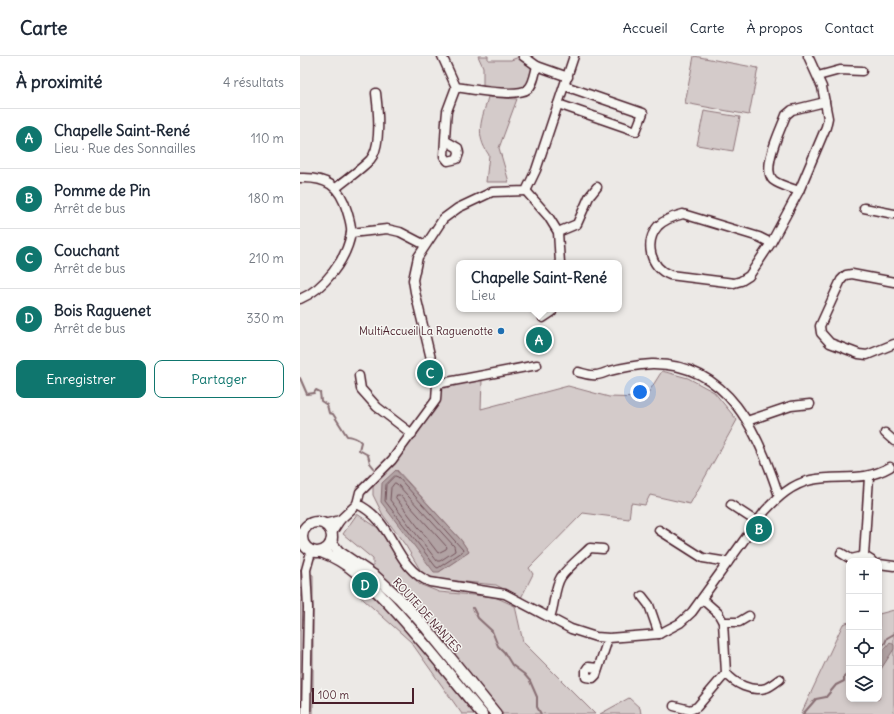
<!DOCTYPE html>
<html lang="fr">
<head>
<meta charset="utf-8">
<style>
	:root { --surface:#fff; --page:#f6f6f7; --text:#1f2937; --muted:#747a83; --line:#e0e1e3; --accent:#0f766e }
	body { margin:0; font-family:Delius,sans-serif; background:var(--page); color:var(--text) }
	.controls { position:absolute; right:12px; bottom:12px; display:grid; overflow:hidden; border-radius:8px; box-shadow:0 2px 6px #0003 }
	.controls button { width:36px; height:36px; display:grid; place-items:center; padding:0; border:0; border-bottom:1px solid var(--line); background:var(--surface); color:var(--text); font:20px sans-serif }
	.scale { position:absolute; left:12px; bottom:10px; width:102px; box-sizing:border-box; padding-left:4px; border:2px solid #4a1f2b; border-top:0; font-size:11px; line-height:14px; white-space:nowrap; color:#4a1f2b; -webkit-text-stroke:3px #f6f6f2; paint-order:stroke }
	.you { position:absolute; left:340px; top:336px; width:14px; height:14px; margin:-10px; border:3px solid #fff; border-radius:50%; background:#1a73e8; box-shadow:0 0 0 6px #1a73e833 }
	.badge { display:grid; place-items:center; width:26px; height:26px; border-radius:50%; background:var(--accent); color:#fff; font-size:13px; font-weight:700 }
	.pin { position:absolute; translate:-50% -50%; border:2px solid #fff; box-shadow:0 1px 4px #0006 }
	.popup { position:absolute; left:156px; top:204px; width:166px; height:52px; box-sizing:border-box; display:grid; place-content:center; border-radius:8px; background:var(--surface); filter:drop-shadow(0 1px 3px #0005); font-size:13px; white-space:nowrap; color:var(--muted) }
	.popup b { font-size:15px; color:var(--text) }
	.popup::after { content:''; position:absolute; left:50%; top:100%; margin-left:-8px; border:8px solid transparent; border-top-color:var(--surface) }
	.list { margin:0; padding:0; list-style:none }
	h2 { display:flex; justify-content:space-between; align-items:center; height:52px; margin:0; padding:0 16px; font-size:17px }
	h2 small { font-size:13px; font-weight:400; color:var(--muted) }
	.list li { display:grid; grid-template-columns:26px 1fr auto; gap:12px; align-items:center; box-sizing:border-box; height:60px; padding:0 16px; border-top:1px solid var(--line) }
	.list b { display:block; font-size:15px; white-space:nowrap }
	.list p { margin:0; font-size:13px; white-space:nowrap; color:var(--muted) }
	.list em { font-size:13px; font-style:normal; color:var(--muted) }
	.actions { display:flex; gap:8px; padding:12px 16px }
	.actions a { flex:1; padding:9px 0; border:1px solid var(--accent); border-radius:8px; text-align:center; font-size:14px; color:var(--accent) }
	.actions .main { background:var(--accent); color:#fff }
	.icon { flex:none; width:22px; height:22px; fill:none; stroke:currentColor; stroke-width:2; stroke-linecap:round; stroke-linejoin:round }
	.map { position:relative; flex:none; width:594px; height:658px; overflow:hidden }
	header { display:flex; align-items:center; gap:24px; box-sizing:border-box; height:56px; padding:0 20px; background:var(--surface); border-bottom:1px solid var(--line) }
	header strong { font-size:19px }
	nav { display:flex; gap:22px; margin-inline-start:auto; font-size:14px }
	main { display:flex }
	aside { flex:1; background:var(--surface) }
	.map>svg:first-child { display:block }
</style>
</head>
<body>
<header>
<strong>Carte</strong>
<nav><a>Accueil</a><a>Carte</a><a>À propos</a><a>Contact</a></nav>
</header>
<main>
<aside>
<h2>À proximité<small>4 résultats</small></h2>
<ul class="list">
<li><span class="badge">A</span><div><b>Chapelle Saint-René</b><p>Lieu · Rue des Sonnailles</p></div><em>110 m</em></li>
<li><span class="badge">B</span><div><b>Pomme de Pin</b><p>Arrêt de bus</p></div><em>180 m</em></li>
<li><span class="badge">C</span><div><b>Couchant</b><p>Arrêt de bus</p></div><em>210 m</em></li>
<li><span class="badge">D</span><div><b>Bois Raguenet</b><p>Arrêt de bus</p></div><em>330 m</em></li>
</ul>
<div class="actions"><a class="main">Enregistrer</a><a>Partager</a></div>
</aside>
<div class="map">
<svg width="594" height="658" viewBox="0 0 594 658">
	<rect width="100%" height="100%" fill="#ece9e6"/>
	<filter id="ink" filterUnits="userSpaceOnUse"><feTurbulence type="fractalNoise" baseFrequency=".025" numOctaves="2"/><feDisplacementMap in="SourceGraphic" scale="8" xChannelSelector="R" yChannelSelector="G"/><feConvolveMatrix kernelMatrix="1 2 1 2 8 2 1 2 1" color-interpolation-filters="sRGB"/></filter>
	<g filter="url(#ink)">
		<!-- green -->
		<g fill="#d4cbca" stroke="#8f757a" fill-rule="evenodd">
			<polygon points="178,0 188,0 188,4 211,4 219,1 232,12 227,29 217,33 183,31 183,11"/>
			<polygon points="394,0 458,12 449,59 385,47"/>
			<path d="M188,41L217,43L199,92L209,126H186L189,99C174,78 182,64 188,41Z"/>
			<polygon points="404,55 440,61 433,95 397,89"/>
			<path d="M362,315L388,322L414,336L437,364L390,448L350,439L345,449L331,447L329,463L283,457L229,512L233,518L221,542L196,529L136,523L122,517L106,490L83,459L73,439V431L116,380L138,346L140,332L182,324L181,353L268,330L309,341L345,342ZM97,414L161,484L169,496L139,516Z"/>
			<polygon points="57,458 78,472 119,528 139,536 195,541 215,550 223,586 295,658 162,658 111,586 55,536 73,524 73,503 43,478"/>
			<polygon points="0,513 13,519 13,658 0,658"/>
			<polygon points="594,554 594,658 501,658 543,568 549,566 549,643 579,643 579,558"/>
			<polygon points="329,642 340,652 341,658 300,658"/>
		</g>
		<!-- water -->
		<g fill="#b1a2a3" stroke="#886e73">
			<polygon points="96,414 161,484 169,496 139,516 134,516 81,446 82,427"/>
			<polygon points="590,586 594,589 594,593 579,616 579,600"/>
		</g>
		<g fill="none" stroke-linecap="round" stroke-linejoin="round">
			<!-- shore -->
			<g stroke="#73535b" stroke-width="1">
				<polygon points="95,420 98,421 163,494 162,496 138,512 136,511 85,445 86,429"/>
				<polygon points="95,427 97,428 154,490 155,495 140,505 137,505 90,444 91,432"/>
				<polygon points="97,439 100,439 147,491 146,493 138,497 96,442"/>
			</g>
			<!-- stream -->
			<g stroke="#886e73" stroke-width="2">
				<path d="M0,322L7,338L14,337L16,334L20,336L21,345L27,349L29,357L33,358L47,380C51,380 59,383 61,386L59,394L68,399L70,407L74,412"/>
				<polyline points="173,552 178,562 192,575 198,590 204,596 212,609 224,618 230,625 237,641 237,651 241,658"/>
				<polyline points="579,592 585,587 587,582 594,578"/>
				<polyline points="503,658 516,643 526,641 536,629 544,625 544,620 549,616"/>
			</g>
			<defs>
				<g id="minor">
					<path d="M142,0L156,31C170,33 217,42 228,33C234,28 235,17 237,10"/>
					<polyline points="223,0 237,10 268,21"/>
					<polyline points="518,20 540,14 562,15"/>
					<polyline points="258,48 336,75 343,57 265,30"/>
					<polyline points="146,85 158,92 159,97 157,103 148,105 144,100 146,66 147,55 156,31"/>
					<path d="M0,122C27,121 40,130 47,155C49,162 52,170 51,177C47,203 24,233 0,243"/>
					<path d="M36,132C47,123 60,114 70,104C82,91 78,53 76,37"/>
					<polyline points="226,135 248,160 258,176 260,207"/>
					<path d="M499,135C491,132 479,129 473,124C461,112 481,73 486,59L492,54L525,46"/>
					<polyline points="564,152 594,158"/>
					<polyline points="258,176 277,168 289,141 297,131"/>
					<polyline points="51,177 87,173 100,176 125,189"/>
					<path d="M471,187L459,181L383,158C375,160 364,164 358,170C344,186 350,212 370,219L434,227L441,225L449,220L471,187L499,135L526,71L528,62L522,31L508,0"/>
					<polyline points="594,226 552,218 546,219 541,224 520,270 521,277 530,287 559,298 567,299 594,288"/>
					<polyline points="243,262 252,256 252,253"/>
					<path d="M278,316C283,317 290,320 296,319C300,319 306,316 310,315C324,311 338,309 352,308C429,307 459,378 479,440"/>
					<polyline points="59,320 61,333 77,351 112,378"/>
					<polyline points="137,328 237,309"/>
					<polyline points="447,365 491,350 510,348"/>
					<polyline points="585,377 594,385"/>
					<polyline points="569,421 564,500 572,505"/>
					<path d="M57,448C95,465 93,511 130,526L205,538L271,573L296,581L309,582L359,578L380,567L392,556L465,455C478,441 492,428 511,424C540,418 562,427 590,411"/>
					<polyline points="57,448 60,436 92,404 136,344 137,328 115,236 113,224 118,201 143,163 158,152 192,136 226,135 236,114 274,0"/>
					<polyline points="431,449 457,466"/>
					<polyline points="24,468 40,464"/>
					<polyline points="359,474 403,502 428,506"/>
					<polyline points="31,478 40,464 57,448"/>
					<polyline points="541,497 551,503 564,500"/>
					<polyline points="579,508 594,510"/>
					<polyline points="342,540 349,549 359,578"/>
					<path d="M250,561C255,548 254,532 261,521C268,511 281,501 290,492L303,493"/>
					<polyline points="423,566 439,566 449,560"/>
					<polyline points="298,612 288,611 286,614 286,621 293,622 296,619 306,589"/>
					<path d="M426,617C435,628 451,636 466,632C471,630 476,626 480,623"/>
					<polyline points="374,650 390,654 397,651 426,617 423,566 418,557 402,543"/>
					<polyline points="6,658 8,552 6,514 11,496"/>
				</g>
				<g id="major">
					<circle cx="17" cy="481" r="15"/>
					<polyline points="31,486 39,496 76,521 99,542 127,573 196,658"/>
					<path d="M21,496C49,506 69,527 89,548C122,583 151,621 182,658"/>
				</g>
			</defs>
			<!-- minor casing -->
			<use href="#minor" stroke="#4a1f2b" stroke-width="11"/>
			<!-- major casing -->
			<use href="#major" stroke="#4a1f2b" stroke-width="13"/>
			<!-- minor -->
			<use href="#minor" stroke="#f6f6f2" stroke-width="8"/>
			<!-- major -->
			<use href="#major" stroke="#f6f6f2" stroke-width="10"/>
		</g>
	</g>
	<!-- markers -->
	<circle fill="#1f6fb2" stroke="#f6f6f2" stroke-width="1.5" cx="201" cy="275" r="4"/>
	<g text-anchor="middle" dominant-baseline="central" stroke-width="3" stroke-linejoin="round" paint-order="stroke">
		<!-- poi labels -->
		<g font-size="11" fill="#4a1f2b" stroke="#f6f6f2" text-anchor="end">
			<text x="193" y="275">MultiAccueil La Raguenotte</text>
		</g>
		<!-- street labels -->
		<g font-size="11" fill="#4a1f2b" stroke="#f6f6f2">
			<text transform="translate(127 559) rotate(48)">ROUTE DE NANTES</text>
		</g>
	</g>
</svg>
<div class="controls">
<button>+</button>
<button>−</button>
<button><svg class="icon" aria-label="locate" viewBox="0 0 24 24"><circle cx="12" cy="12" r="6"/><path d="M12 2v4M12 18v4M2 12h4M18 12h4"/></svg></button>
<button><svg class="icon" aria-label="layers" viewBox="0 0 24 24"><path d="M12 4l9 5-9 5-9-5zM3 14l9 5 9-5"/></svg></button>
</div>
<div class="scale">100 m</div>
<div class="you"></div>
<div class="pin badge" style="left:239px;top:284px">A</div>
<div class="popup"><b>Chapelle Saint-René</b>Lieu</div>
<div class="pin badge" style="left:459px;top:473px">B</div>
<div class="pin badge" style="left:130px;top:317px">C</div>
<div class="pin badge" style="left:65px;top:529px">D</div>
</div>
</main>
</body>
</html>
